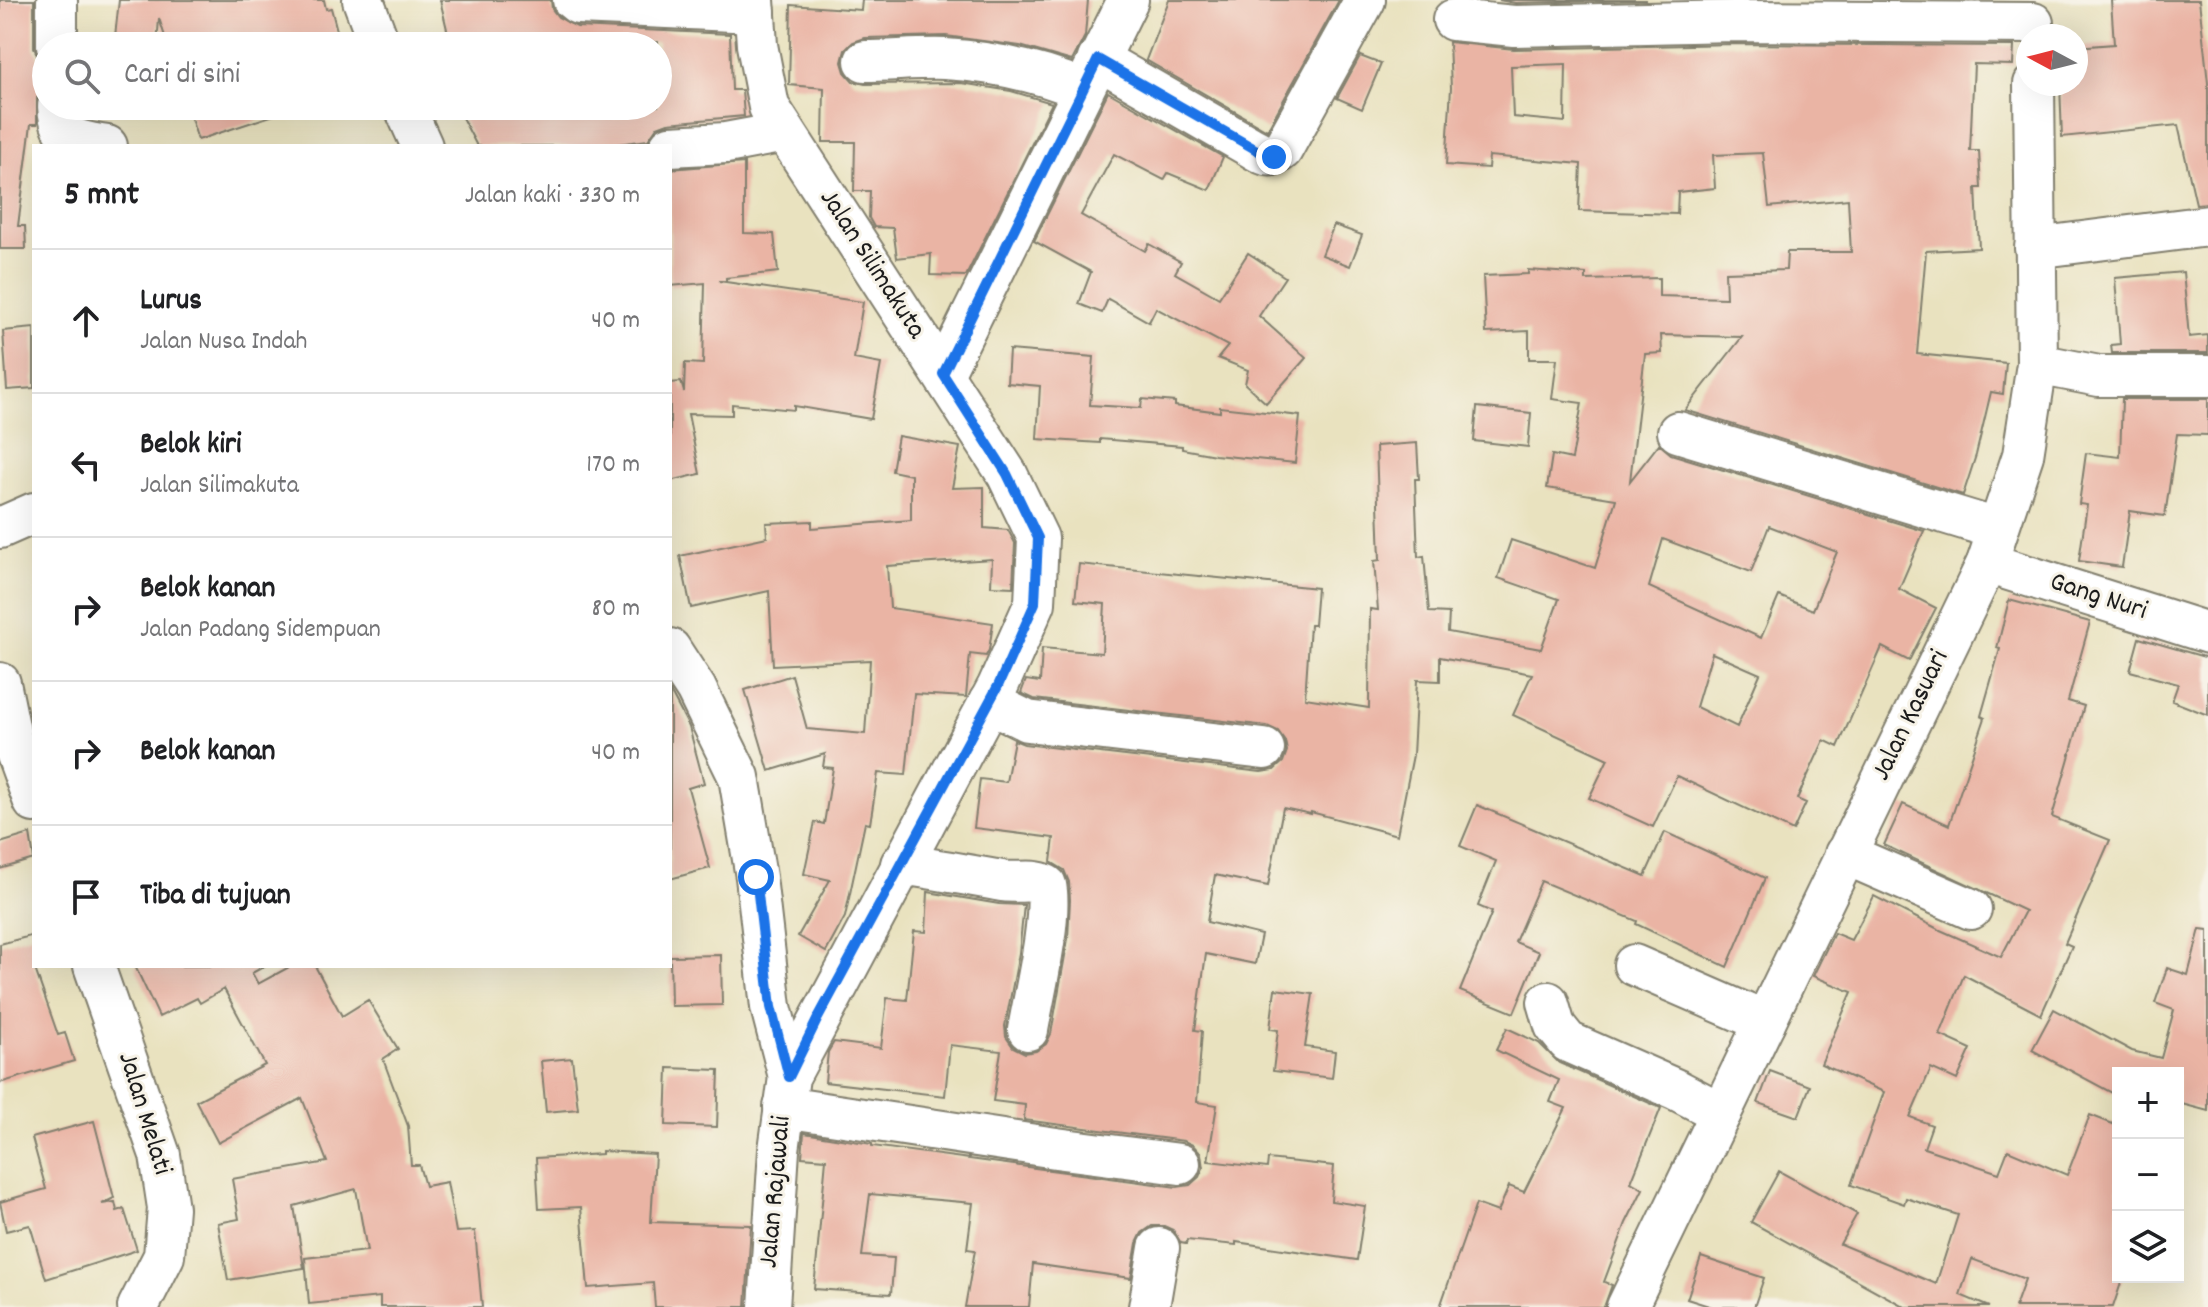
<!DOCTYPE html>
<html lang="id">
<head>
<meta charset="utf-8">
<style>
	:root { --surface:#fff; --page:#f2f2f2; --text:#202124; --muted:#757577; --line:#e0e0e0 }
	body { margin:0; font-family:Dekko,sans-serif; background:var(--page); color:var(--text) }
	.controls { position:absolute; right:24px; bottom:24px; display:grid; overflow:hidden; border-radius:0px; box-shadow:0 8px 32px #0002 }
	.controls button { width:72px; height:72px; display:grid; place-items:center; padding:0; border:0; border-bottom:2px solid var(--line); background:var(--surface); color:var(--text); font:40px sans-serif }
	.compass { position:absolute; left:2016px; top:24px; width:72px; height:72px; border-radius:50%; background:var(--surface); box-shadow:0 8px 32px #0002; rotate:277deg }
	.stop { position:absolute; width:24px; height:24px; margin:-18px; border:6px solid #1a73e8; border-radius:50%; background:#fff }
	.stop.end { background:#1a73e8; border-color:#fff; box-shadow:0 2px 8px #0008 }
	.list { margin:0; padding:0; list-style:none }
	h2 { display:flex; justify-content:space-between; align-items:center; height:104px; margin:0; padding:0 32px; font-size:34px }
	h2 small { font-size:26px; font-weight:400; color:var(--muted) }
	.list li { display:grid; grid-template-columns:52px 1fr auto; gap:24px; align-items:center; box-sizing:border-box; height:144px; padding:0 32px; border-top:2px solid var(--line) }
	.list b { display:block; font-size:30px; white-space:nowrap }
	.list p { margin:0; font-size:26px; white-space:nowrap; color:var(--muted) }
	.list em { font-size:26px; font-style:normal; color:var(--muted) }
	.icon { flex:none; width:44px; height:44px; fill:none; stroke:currentColor; stroke-width:2; stroke-linecap:round; stroke-linejoin:round }
	.map { position:relative; flex:none; width:2208px; height:1307px; overflow:hidden }
	.search { position:absolute; background:var(--surface); box-shadow:0 8px 32px #0002; left:32px; top:32px; width:640px; height:88px; display:flex; align-items:center; gap:20px; box-sizing:border-box; padding:0 28px; border-radius:44px; color:var(--muted); font-size:30px }
	.panel { position:absolute; background:var(--surface); box-shadow:0 8px 32px #0002; left:32px; top:144px; width:640px; height:824px; border-radius:0px }
	.map>svg:first-child { display:block }
</style>
</head>
<body>
<div class="map">
<svg width="2208" height="1307" viewBox="0 0 2208 1307">
	<rect width="100%" height="100%" fill="#f7f3e8"/>
	<filter id="ink" filterUnits="userSpaceOnUse"><feTurbulence type="fractalNoise" baseFrequency=".0125" numOctaves="2"/><feDisplacementMap in="SourceGraphic" scale="16" xChannelSelector="R" yChannelSelector="G"/><feConvolveMatrix kernelMatrix="1 2 1 2 8 2 1 2 1" color-interpolation-filters="sRGB"/></filter>
	<filter id="wash" filterUnits="userSpaceOnUse"><feTurbulence type="fractalNoise" baseFrequency=".006" numOctaves="4" result="noise"/><feDisplacementMap in="SourceGraphic" scale="32" xChannelSelector="R" yChannelSelector="G"/><feGaussianBlur stdDeviation="1.8" result="paint"/><feColorMatrix in="noise" values="0 0 0 0 0 0 0 0 0 0 0 0 0 0 0 0 0 1.4 0 .05"/><feComposite in="paint" operator="in"/></filter>
	<g filter="url(#wash)">
		<rect width="100%" height="100%" fill="#e9e2bf"/>
		<g id="blocks">
			<!-- building -->
			<g fill="#eab4a4" fill-rule="evenodd">
				<polygon points="0,0 34,0 34,47 38,58 46,66 46,87 37,98 37,124 31,124 18,226 25,226 26,249 0,249"/>
				<polygon points="119,0 324,0 326,9 331,8 339,38 310,46 168,46 159,18 157,46 114,46"/>
				<polygon points="440,0 551,0 552,9 558,17 577,27 730,34 732,90 742,90 744,116 668,123 657,127 648,140 602,146 477,146 456,106 658,106 658,42 575,46 451,46"/>
				<polygon points="862,0 1088,0 1085,36 1072,61 1020,46 946,36 865,38 853,42 845,50 842,62 845,72 853,81 865,84 961,83 1011,91 1052,103 966,276 930,275 931,254 897,258 893,228 874,227 869,218 870,191 854,191 855,142 823,142 824,88 789,85 791,5 861,10"/>
				<polygon points="1169,0 1339,0 1267,130 1146,60"/>
				<polygon points="1499,0 1646,0 1515,3"/>
				<polygon points="2111,0 2199,0 2208,83 2208,203 2196,204 2178,125 2062,137 2060,84 2076,84 2076,47 2114,44"/>
				<path d="M1449,42L1514,49L1734,44L2014,46L2013,65L1974,64L1970,151H1979L1981,188H1976L1979,248L1926,251L1917,354L2006,363L2003,394L1991,392L1976,455L1963,495L1685,410L1742,337L1661,335L1662,353L1645,354L1630,481L1659,444L1671,454L1924,531L1899,589L1936,608L1918,643L1909,661L1882,647L1838,747L1824,740L1797,799L1806,803L1793,831L1677,776L1653,827L1589,798L1608,759L1513,715L1532,674L1440,657V681L1417,680L1413,755L1397,835L1311,812V814L1283,808L1268,886L1215,875L1207,922L1261,935L1255,964L1206,954L1195,1030L1202,1031L1197,1102L1217,1105L1208,1161L1267,1168L1268,1159L1334,1166L1331,1201L1365,1206L1357,1260L1236,1242V1245L1187,1240L1186,1244L1181,1243L1173,1230L1164,1226H1152L1142,1233L1137,1243L1131,1278L1033,1264L1029,1307H965L975,1250L967,1249L973,1203L870,1194L862,1256L894,1258L891,1294L814,1289L826,1159L802,1157L804,1133L872,1144V1146L1177,1187L1190,1185L1199,1177L1203,1168L1201,1154L1193,1145L1184,1141L1024,1120L1025,1105L993,1101L1001,1051L950,1045L945,1096L825,1082L828,1052L834,1042L881,1048L887,998L907,1000L914,931L926,932L928,892L999,904L1024,905L1019,953L1005,1026L1006,1037L1013,1047L1025,1053L1036,1051L1046,1044L1051,1034L1068,939L1070,900L1069,882L1064,870L1051,862L1054,838L974,828L980,779L1006,782L1014,740L1024,744L1261,772L1274,770L1283,762L1287,751L1285,741L1278,731L1267,726L1034,699L1021,693L1026,680L1040,682L1042,648L1102,653L1105,604L1075,601L1079,564L1317,588L1314,625H1310L1305,698L1369,708L1370,609L1378,610L1374,561L1380,560L1376,446L1417,443L1419,479H1415L1418,557L1424,556L1429,612L1449,613L1448,632L1541,649L1559,599L1498,578L1511,540L1595,568L1616,499L1547,488L1552,455L1572,459L1582,403L1552,399L1557,359H1529V331L1486,333L1483,276L1528,274V270L1586,274V280L1659,278V296L1726,298L1725,272L1786,270L1787,252H1851L1848,199L1769,207L1763,153L1713,155L1715,188L1678,192L1677,214L1579,211L1581,164L1489,156L1488,168L1446,165L1451,88ZM1566,64L1565,122L1513,117L1511,66ZM1769,526L1837,552L1813,610L1779,596L1761,638L1649,587L1663,539L1751,572ZM1712,653L1760,674L1737,727L1696,707Z"/>
				<polygon points="1360,56 1381,64 1362,109 1337,98"/>
				<polygon points="1108,92 1223,157 1209,190 1168,173 1164,180 1114,154 1081,215 1145,251 1149,244 1181,262 1175,273 1219,298 1248,253 1285,277 1259,316 1306,358 1266,403 1245,384 1248,370 1218,358 1228,346 1156,308 1149,322 1108,299 1102,313 1079,304 1091,272 1034,241"/>
				<polygon points="187,106 285,106 286,111 198,140"/>
				<polygon points="744,163 744,233 774,234 778,272 726,278 726,281 719,281 863,302 854,359 881,364 871,419 794,406 794,410 732,404 732,415 688,414 700,474 670,481 670,383 681,382 684,392 685,363 703,364 705,283 670,286 670,169"/>
				<polygon points="1334,225 1362,235 1350,266 1322,255"/>
				<polygon points="2183,272 2189,337 2208,335 2208,353 2112,353 2111,345 2120,344 2115,278"/>
				<polygon points="34,328 34,388 7,390 3,331"/>
				<polygon points="1009,350 1094,357 1090,405 1141,408 1142,399 1175,402 1175,406 1220,412 1220,407 1300,416 1295,463 1215,455 1182,449 1182,446 1100,439 1100,443 1037,439 1040,386 1007,383"/>
				<polygon points="2122,399 2208,399 2208,435 2177,434 2165,516 2130,511 2122,567 2079,561 2087,505 2079,504 2086,453 2120,457"/>
				<polygon points="1477,407 1531,413 1528,447 1474,441"/>
				<polygon points="898,436 960,447 952,488 984,487 984,528 1008,530 1015,543 1013,587 991,586 992,559 887,566 890,608 993,623 989,650 986,656 970,654 966,697 914,694 906,775 878,773 870,824 865,823 845,917 826,952 798,936 830,880 804,874 815,822 824,824 833,768 823,767 825,754 769,771 745,690 792,675 807,729 865,734 870,660 773,665 769,591 691,608 680,556 767,537 766,523 812,521 812,528 911,520 911,475 892,471"/>
				<polygon points="2009,600 2090,622 2068,701 2084,706 2052,817 2110,840 2065,943 2072,946 2041,1015 1964,975 1940,1035 1971,1049 1957,1080 1931,1068 1910,1117 1932,1125 1924,1148 1999,1173 2008,1150 2067,1175 2090,1115 2118,1126 2118,1277 2123,1277 2113,1307 2015,1307 2025,1279 1972,1259 1960,1295 1989,1307 1905,1307 1751,1222 1779,1171 1857,1214 1840,1244 1936,1284 1958,1215 1906,1198 1904,1204 1851,1185 1884,1092 1821,1064 1852,992 1813,976 1834,933 1851,940 1874,896 1938,929 2001,957 2025,911 1884,845 1903,804 1949,825 1985,718 1981,716 2000,649 1997,648"/>
				<polygon points="2139,638 2208,658 2208,715 2172,701 2178,684 2130,671"/>
				<polygon points="670,691 689,727 704,783 688,788 710,868 670,879"/>
				<polygon points="1477,805 1645,876 1665,832 1765,878 1727,967 1636,924 1637,921 1541,881 1515,942 1539,952 1514,1013 1460,991 1492,912 1478,906 1496,861 1460,846"/>
				<polygon points="30,834 34,859 0,869 0,843"/>
				<polygon points="2200,929 2208,930 2208,1111 2178,1103 2178,1073 2118,1073 2118,1081 2112,1093 2032,1050 2054,1009 2132,1051 2161,1058 2174,1010 2155,1003 2167,968 2188,975"/>
				<polygon points="34,935 34,966 58,1035 65,1033 74,1061 0,1083 0,944"/>
				<polygon points="721,955 722,1005 671,1006 670,956"/>
				<polygon points="135,966 265,966 252,973 258,984 291,966 315,966 342,1016 368,1000 398,1049 383,1059 408,1126 411,1165 419,1165 425,1186 447,1182 456,1232 475,1231 482,1307 380,1307 380,1297 309,1304 305,1258 367,1251 356,1189 294,1206 304,1268 228,1280 218,1223 239,1219 232,1179 327,1162 302,1098 218,1143 196,1101 265,1065 224,989 200,1003 197,998 159,1017"/>
				<polygon points="1275,989 1313,994 1305,1047 1335,1051 1332,1078 1273,1071 1278,1030 1270,1029"/>
				<polygon points="1507,1028 1539,1043 1559,1063 1661,1108 1631,1182 1643,1189 1626,1223 1604,1282 1612,1285 1604,1307 1440,1307 1476,1204 1498,1212 1509,1186 1524,1192 1566,1108 1550,1102 1559,1080 1496,1050"/>
				<polygon points="572,1058 578,1109 546,1112 541,1061"/>
				<polygon points="668,1068 719,1070 717,1127 666,1125"/>
				<polygon points="1770,1071 1810,1086 1798,1117 1758,1103"/>
				<polygon points="94,1121 114,1198 102,1204 115,1202 117,1211 124,1209 137,1250 46,1279 30,1225 6,1231 0,1202 46,1189 32,1138"/>
				<polygon points="602,1151 655,1154 651,1222 751,1225 746,1307 655,1307 653,1283 588,1288 581,1207 539,1209 536,1158 602,1154"/>
				<polygon points="1701,1257 1764,1278 1754,1307 1712,1307 1687,1299"/>
			</g>
		</g>
	</g>
	<g filter="url(#ink)">
		<use href="#blocks" fill-opacity="0" stroke="#827f6e" stroke-width="2"/>
		<g fill="none" stroke-linecap="round" stroke-linejoin="round">
			<defs>
				<g id="minor">
					<polyline points="57,0 57,46"/>
					<polyline points="363,0 380,46"/>
					<polyline points="573,0 578,4 755,12"/>
					<polyline points="754,0 757,45 769,107 1007,474 1038,538 1035,603 998,686 789,1077 779,1150 769,1307"/>
					<polyline points="1453,20 1514,26 1734,21 2033,23"/>
					<path d="M1098,59L1249,146C1262,153 1269,161 1282,150L1365,0"/>
					<path d="M865,61C891,61 919,58 945,59C993,62 1039,71 1083,90"/>
					<path d="M58,106C60,141 77,141 107,146"/>
					<polyline points="404,106 422,146"/>
					<polyline points="670,146 726,143 785,132"/>
					<polyline points="2035,248 2208,226"/>
					<polyline points="2037,364 2099,376 2208,376"/>
					<polyline points="943,374 1128,0"/>
					<polyline points="1678,432 1997,529"/>
					<polyline points="0,528 34,513"/>
					<polyline points="1987,563 2208,633"/>
					<polyline points="670,649 696,689 739,777 756,877 771,1007 789,1077"/>
					<polyline points="0,683 12,741 34,802"/>
					<polyline points="989,702 1027,721 1264,749"/>
					<polyline points="1845,854 1971,909"/>
					<path d="M901,864C935,869 968,875 1002,881C1018,884 1031,878 1046,885C1053,917 1034,995 1028,1030"/>
					<polyline points="1634,965 1765,1022"/>
					<polyline points="94,966 160,1155 168,1208 164,1256 138,1307"/>
					<polyline points="1548,1002 1555,1026 1568,1042 1677,1090 1721,1113"/>
					<polyline points="784,1107 1056,1148 1180,1164"/>
					<polyline points="1149,1307 1159,1248"/>
					<polyline points="1627,1307 1987,563 2023,455 2037,364 2034,84"/>
				</g>
			</defs>
			<!-- minor casing -->
			<use href="#minor" stroke="#827f6e" stroke-width="44"/>
			<!-- minor -->
			<use href="#minor" stroke="#fff" stroke-width="40"/>
		</g>
	</g>
	<g fill="none" stroke-linecap="round" stroke-linejoin="round" filter="url(#ink)">
		<!-- route -->
		<polyline stroke="#1a73e8" stroke-width="10" points="756,877 771,1007 789,1077 818,1018 998,686 1035,603 1038,538 1007,474 943,374 1098,59 1269,157 1274,157"/>
	</g>
	<g text-anchor="middle" dominant-baseline="central" stroke-width="6" stroke-linejoin="round" paint-order="stroke">
		<!-- street labels -->
		<g font-size="28" fill="#1c1c1c" stroke="#f7f3e8">
			<text transform="translate(871 265) rotate(57)">Jalan Silimakuta</text>
			<text transform="translate(2098 598) rotate(18)">Gang Nuri</text>
			<text transform="translate(1912 716) rotate(-64)">Jalan Kasuari</text>
			<text transform="translate(143 1114) rotate(73)">Jalan Melati</text>
			<text transform="translate(777 1192) rotate(-85)">Jalan Rajawali</text>
		</g>
	</g>
</svg>
<div class="controls">
<button>+</button>
<button>−</button>
<button><svg class="icon" aria-label="layers" viewBox="0 0 24 24"><path d="M12 4l9 5-9 5-9-5zM3 14l9 5 9-5"/></svg></button>
</div>
<svg class="compass" viewBox="-18 -18 36 36"><path d="M0-13l5 13h-10z" fill="#e53935"/><path d="M0 13l5-13h-10z" fill="#757577"/></svg>
<div class="stop" style="left:756px;top:877px"></div>
<div class="stop end" style="left:1274px;top:157px"></div>
<div class="search"><svg class="icon" aria-label="search" viewBox="0 0 24 24"><circle cx="10" cy="10" r="6"/><path d="M15 15l6 6"/></svg>Cari di sini</div>
<section class="panel">
<h2>5 mnt<small>Jalan kaki · 330 m</small></h2>
<ul class="list">
<li><svg class="icon" aria-label="ahead" viewBox="0 0 24 24"><path d="M12 20V5M6 11l6-6 6 6"/></svg><div><b>Lurus</b><p>Jalan Nusa Indah</p></div><em>40 m</em></li>
<li><svg class="icon" aria-label="left" viewBox="0 0 24 24"><path d="M17 20v-9H6M10 6l-5 5 5 5"/></svg><div><b>Belok kiri</b><p>Jalan Silimakuta</p></div><em>170 m</em></li>
<li><svg class="icon" aria-label="right" viewBox="0 0 24 24"><path d="M7 20v-9h11M14 6l5 5-5 5"/></svg><div><b>Belok kanan</b><p>Jalan Padang Sidempuan</p></div><em>80 m</em></li>
<li><svg class="icon" aria-label="right" viewBox="0 0 24 24"><path d="M7 20v-9h11M14 6l5 5-5 5"/></svg><div><b>Belok kanan</b></div><em>40 m</em></li>
<li><svg class="icon" aria-label="arrive" viewBox="0 0 24 24"><path d="M6 21V4h12l-3 4 3 4H6"/></svg><div><b>Tiba di tujuan</b></div></li>
</ul>
</section>
</div>
</body>
</html>
